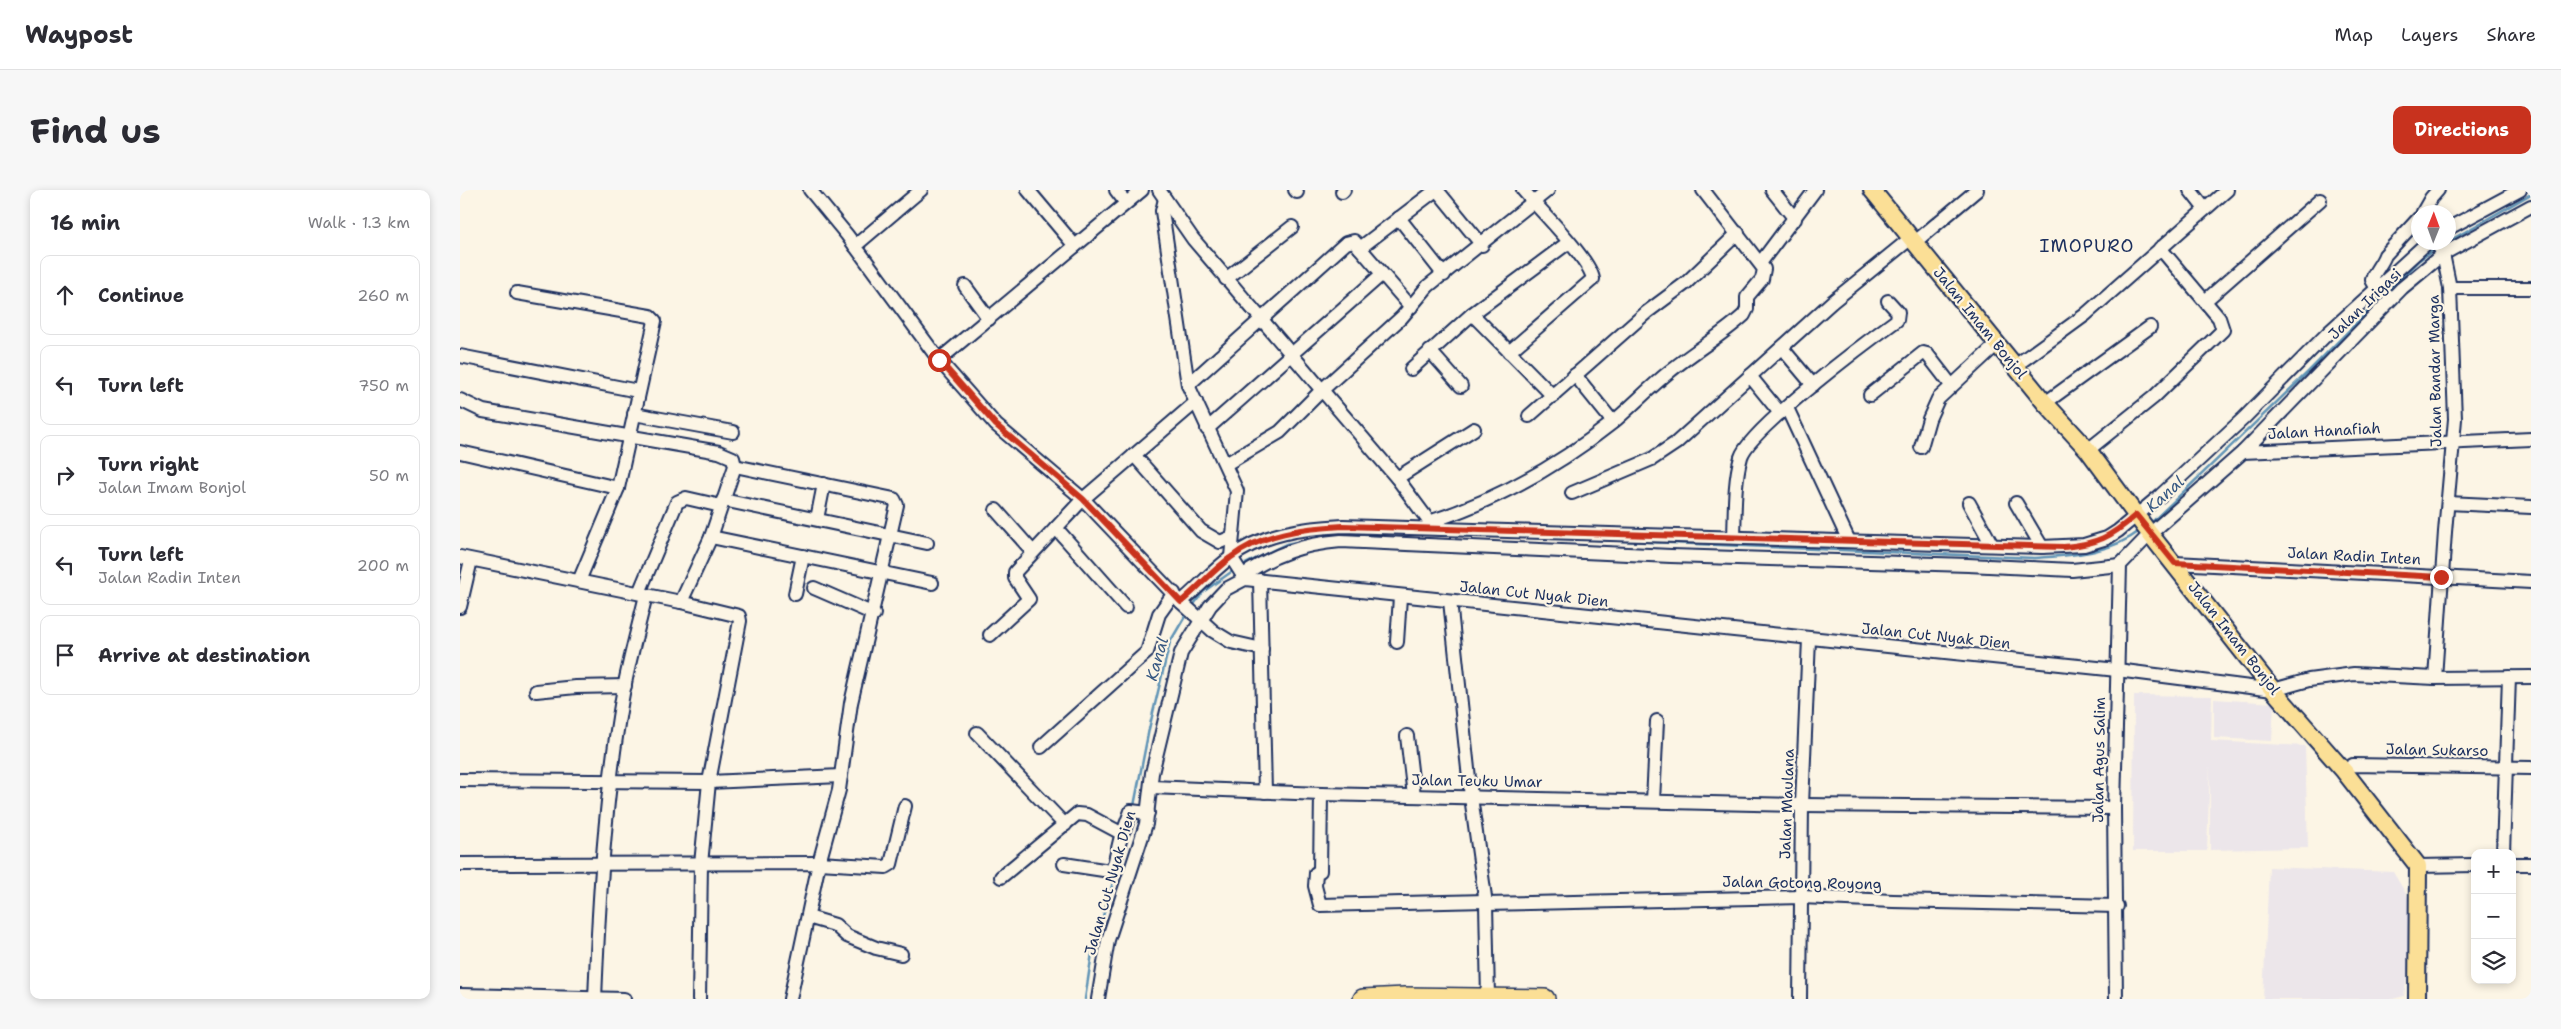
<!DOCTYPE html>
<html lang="en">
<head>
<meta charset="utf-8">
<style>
	:root { --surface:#fff; --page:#f7f7f7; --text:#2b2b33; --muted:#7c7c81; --line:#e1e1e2; --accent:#c8321e }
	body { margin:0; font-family:"Shantell Sans",sans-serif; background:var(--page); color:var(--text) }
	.controls { position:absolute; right:15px; bottom:15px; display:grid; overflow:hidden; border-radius:10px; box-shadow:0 2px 8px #0003 }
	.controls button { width:45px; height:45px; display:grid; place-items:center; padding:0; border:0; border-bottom:1px solid var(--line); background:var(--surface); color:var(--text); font:25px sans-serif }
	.compass { position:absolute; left:1951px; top:15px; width:45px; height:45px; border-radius:50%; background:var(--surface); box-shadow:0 2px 8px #0003; rotate:1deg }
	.stop { position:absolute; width:15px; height:15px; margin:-11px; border:4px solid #c8321e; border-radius:50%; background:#fff }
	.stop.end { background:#c8321e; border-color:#fff; box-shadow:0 1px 5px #0008 }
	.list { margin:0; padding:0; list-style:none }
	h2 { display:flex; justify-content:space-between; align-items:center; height:65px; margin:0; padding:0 20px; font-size:21px }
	h2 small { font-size:16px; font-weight:400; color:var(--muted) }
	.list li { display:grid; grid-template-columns:32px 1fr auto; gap:15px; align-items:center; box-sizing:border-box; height:80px; margin:0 10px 10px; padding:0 10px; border:1px solid var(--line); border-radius:10px }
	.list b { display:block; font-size:19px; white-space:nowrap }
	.list p { margin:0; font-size:16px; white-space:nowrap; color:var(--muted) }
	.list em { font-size:16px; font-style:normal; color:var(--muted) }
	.icon { flex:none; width:28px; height:28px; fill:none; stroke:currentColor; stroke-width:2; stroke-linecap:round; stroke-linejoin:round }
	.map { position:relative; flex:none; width:2071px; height:809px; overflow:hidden; border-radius:10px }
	header { display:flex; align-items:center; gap:30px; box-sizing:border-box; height:70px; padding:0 25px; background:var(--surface); border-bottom:1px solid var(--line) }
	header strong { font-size:24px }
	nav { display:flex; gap:28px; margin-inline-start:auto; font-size:18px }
	.intro { display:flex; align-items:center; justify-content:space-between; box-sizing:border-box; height:120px; padding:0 30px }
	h1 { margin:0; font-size:35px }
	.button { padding:12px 22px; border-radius:10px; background:var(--accent); color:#fff; font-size:18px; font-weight:700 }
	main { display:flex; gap:30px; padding:0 30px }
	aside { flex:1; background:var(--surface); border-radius:10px; box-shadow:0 2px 8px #0003 }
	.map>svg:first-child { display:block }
</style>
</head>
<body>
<header>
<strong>Waypost</strong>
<nav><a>Map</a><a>Layers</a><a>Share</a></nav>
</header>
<div class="intro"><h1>Find us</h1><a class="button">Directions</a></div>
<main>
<aside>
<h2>16 min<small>Walk · 1.3 km</small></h2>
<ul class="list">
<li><svg class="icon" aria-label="ahead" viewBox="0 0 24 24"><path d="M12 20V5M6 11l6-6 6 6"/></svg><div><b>Continue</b></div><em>260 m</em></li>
<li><svg class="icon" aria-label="left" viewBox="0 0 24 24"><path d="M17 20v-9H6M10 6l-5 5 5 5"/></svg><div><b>Turn left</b></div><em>750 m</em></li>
<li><svg class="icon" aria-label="right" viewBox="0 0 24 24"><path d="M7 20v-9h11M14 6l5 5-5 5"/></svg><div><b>Turn right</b><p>Jalan Imam Bonjol</p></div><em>50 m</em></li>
<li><svg class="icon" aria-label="left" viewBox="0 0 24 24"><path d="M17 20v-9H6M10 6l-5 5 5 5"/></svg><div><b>Turn left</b><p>Jalan Radin Inten</p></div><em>200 m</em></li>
<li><svg class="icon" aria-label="arrive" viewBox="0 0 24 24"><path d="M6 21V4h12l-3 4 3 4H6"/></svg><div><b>Arrive at destination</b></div></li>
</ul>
</aside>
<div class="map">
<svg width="2071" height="809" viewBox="0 0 2071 809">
	<rect width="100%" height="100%" fill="#fcf5e5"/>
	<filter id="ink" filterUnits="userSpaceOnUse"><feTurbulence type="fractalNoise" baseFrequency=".02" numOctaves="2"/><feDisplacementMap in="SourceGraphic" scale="10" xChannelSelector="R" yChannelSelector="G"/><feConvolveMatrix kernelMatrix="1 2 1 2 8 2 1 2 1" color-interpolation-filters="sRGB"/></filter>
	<g filter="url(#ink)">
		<!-- built -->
		<g fill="#ece6ea">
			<polygon points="1674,505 1752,506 1751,551 1845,556 1848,658 1750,660 1750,576 1747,661 1673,661"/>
			<polygon points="1754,509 1814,513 1812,551 1754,548"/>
			<polygon points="1809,677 1933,682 1948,707 1948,779 1944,806 1933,809 1803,809"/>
		</g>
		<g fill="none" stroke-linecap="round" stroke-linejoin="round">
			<!-- stream -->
			<g stroke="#6194b6" stroke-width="2.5">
				<polyline points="1989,51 2071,4"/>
				<polyline points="1690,334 1847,183 1958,71 1975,59"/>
				<path d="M1115,349L1575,368C1612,365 1650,364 1681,340"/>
				<polyline points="781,376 826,354 875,344 945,344"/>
				<polyline points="732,417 743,402 774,380"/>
				<polyline points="674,616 689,539 710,452 727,423"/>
				<polyline points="625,809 632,763 656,682"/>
			</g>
			<defs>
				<g id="minor">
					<polyline points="350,0 387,45 479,170 536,235 623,309 721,412 753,441 771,452 802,459"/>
					<polyline points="568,0 615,56"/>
					<polyline points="656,0 666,13"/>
					<polyline points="699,0 733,49 937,288 974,338"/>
					<polyline points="835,0 837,2"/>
					<polyline points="977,0 1022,55"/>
					<polyline points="1312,0 1335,29"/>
					<polyline points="1730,0 1745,19"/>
					<polyline points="882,2 884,0"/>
					<polyline points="705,9 702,21 728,195 777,301 771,367 785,389"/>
					<polyline points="1963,22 1971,8 1978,0"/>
					<polyline points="939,28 984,85"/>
					<polyline points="1989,38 2060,0"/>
					<polyline points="1455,52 1517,0"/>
					<polyline points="395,56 461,0"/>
					<polyline points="900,58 951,117"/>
					<polyline points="1301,72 1355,0"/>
					<polyline points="766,89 832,37"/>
					<polyline points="505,96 529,129"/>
					<path d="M1916,97L1912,90C1914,81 1922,74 1925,65L1959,28"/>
					<polyline points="1990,98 2071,98"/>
					<polyline points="57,103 190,126 195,131 158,298 119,391"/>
					<polyline points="1745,111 1860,10"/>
					<polyline points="1012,124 1093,206"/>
					<polyline points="1322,158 1353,195"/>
					<polyline points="970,161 1001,196"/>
					<path d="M1049,162L1133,89C1130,69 1078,18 1063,0"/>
					<polyline points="0,166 178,201"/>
					<polyline points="479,170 682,0"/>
					<polyline points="1555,176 1625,125 1767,0"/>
					<polyline points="951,179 1012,124 1109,52"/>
					<polyline points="1115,185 1153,232"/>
					<polyline points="1290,186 1320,223"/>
					<polyline points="728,195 886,53 894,51 900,58 976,0"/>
					<polyline points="1410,205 1463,163 1467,164 1491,195"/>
					<polyline points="0,210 23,221 259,262 273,268 275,276 251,347 221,412"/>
					<polyline points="1585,213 1690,137"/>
					<polyline points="1327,218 1389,351"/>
					<polyline points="174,224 273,242"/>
					<polyline points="1069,226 1187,122 1226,93 1278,43"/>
					<polyline points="747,239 921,85"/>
					<polyline points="1461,257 1469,229 1478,209 1537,154"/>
					<polyline points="1628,260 1694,207 1763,140 1759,128 1700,58"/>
					<polyline points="0,262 158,298"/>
					<polyline points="1783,262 1942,98 1983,64 2071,16"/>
					<polyline points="674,265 741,341 760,352 772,347"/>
					<polyline points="766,274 820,242 862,200 942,127 968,96 1088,0"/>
					<polyline points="275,276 434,309 437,315 391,513 379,600 359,673 330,809"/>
					<polyline points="937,288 1014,239"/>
					<polyline points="1112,303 1192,269 1216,253 1372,112 1451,48"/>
					<polyline points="263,310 467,353"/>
					<polyline points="1509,313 1532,355"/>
					<polyline points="1556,313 1582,357"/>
					<polyline points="1988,313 2071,317"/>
					<polyline points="536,320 573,362"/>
					<polyline points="357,329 364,294"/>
					<path d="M969,332C1034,311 1098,276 1152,233C1171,217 1189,198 1209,182C1233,162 1261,146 1284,125L1287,119V107L1302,89L1304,79L1243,0"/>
					<polyline points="596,338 666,417"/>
					<polyline points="251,347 472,393"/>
					<path d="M1274,347C1275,321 1274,292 1281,267C1289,240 1409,150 1437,130L1438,122L1428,111"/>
					<polyline points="0,367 221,412 279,426 280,431 249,592 241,674 239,809"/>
					<polyline points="1715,373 2071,392"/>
					<path d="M782,386C813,364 844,354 881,351L1211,366L1508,375L1612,380L1660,375"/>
					<polyline points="800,390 805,602"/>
					<polyline points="354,398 414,424"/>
					<polyline points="179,403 217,312 226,308 261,316"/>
					<polyline points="335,404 343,366"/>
					<polyline points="990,411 1011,607 1026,714 1028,808"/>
					<path d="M721,412C738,398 752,381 770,368C802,343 844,338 883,336L1582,357L1624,355L1647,348L1658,341L1701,305L1784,228L1868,143L1968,52"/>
					<polyline points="0,417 11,370"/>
					<polyline points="530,445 569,409 555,388 555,382 623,309 736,212"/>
					<polyline points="937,452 940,407"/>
					<polyline points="1975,488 1985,342 1995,229 1990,98 1983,64 1976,52"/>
					<polyline points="76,501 116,497 165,496"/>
					<polyline points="517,543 605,635"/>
					<polyline points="947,546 954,606"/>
					<polyline points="581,557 687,462 699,424 714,403"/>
					<polyline points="1884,581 1893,575 2071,578"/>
					<polyline points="0,590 249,592 381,586"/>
					<polyline points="691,597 861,604 1342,615 1654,618"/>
					<polyline points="861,604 860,681 856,683 855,696 860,715 1026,711"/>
					<polyline points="1193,611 1197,531"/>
					<polyline points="2043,663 2049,487"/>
					<polyline points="0,674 359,673 426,677 431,674 445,616"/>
					<polyline points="604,674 650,681 654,675 662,642"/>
					<polyline points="2052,674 2071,674"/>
					<polyline points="1958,676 2015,675"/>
					<polyline points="541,687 617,624 627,625 659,642 664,640 671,621 688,623"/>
					<polyline points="1026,714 1341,707 1433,711 1657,716"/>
					<polyline points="348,727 375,735 387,746 416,758 441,764"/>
					<polyline points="0,805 164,809"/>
					<path d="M135,809C139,708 145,608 162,509C168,474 178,439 186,405"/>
					<polyline points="638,809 648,750 686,634 692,583 721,463 750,416 766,399 785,389 1657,480 1813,500 1849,490 1894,484 1975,488 2071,487"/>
					<polyline points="1340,809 1342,615 1349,449"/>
					<polyline points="1656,809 1654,618 1660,375 1690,344 1783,262 2071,249"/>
				</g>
				<polyline id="major" points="1412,0 1585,213 1628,260 1690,344 1813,500 1884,581 1958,676 1957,809"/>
				<polyline id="highway" points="903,809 945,807 1085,809"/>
			</defs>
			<!-- minor casing -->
			<use href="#minor" stroke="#1b2f5e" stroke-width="16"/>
			<!-- major casing -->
			<use href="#major" stroke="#1b2f5e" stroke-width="20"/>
			<!-- highway casing -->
			<use href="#highway" stroke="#1b2f5e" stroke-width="22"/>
			<!-- minor -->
			<use href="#minor" stroke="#fcf5e5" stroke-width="12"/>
			<!-- major -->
			<use href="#major" stroke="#fbdf96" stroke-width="16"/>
			<!-- highway -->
			<use href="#highway" stroke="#fbdf96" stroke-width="19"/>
		</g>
	</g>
	<g fill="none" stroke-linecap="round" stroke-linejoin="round" filter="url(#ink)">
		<!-- route -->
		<path stroke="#c8321e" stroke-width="6" d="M479,170L536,235L623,309L721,412C738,398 752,381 770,368C802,343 844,338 883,336L1604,357C1637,354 1651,347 1676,325L1715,373L1981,387"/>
	</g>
	<g text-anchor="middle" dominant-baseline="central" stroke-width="4.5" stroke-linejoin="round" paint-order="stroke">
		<!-- street labels -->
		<g font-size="15" fill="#1b2f5e" stroke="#fcf5e5">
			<text transform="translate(1905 114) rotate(-44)">Jalan Irigasi</text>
			<text transform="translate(1520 133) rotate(51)">Jalan Imam Bonjol</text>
			<text transform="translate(1975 181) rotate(-91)">Jalan Bandar Marga</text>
			<text transform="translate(1864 241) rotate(-3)">Jalan Hanafiah</text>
			<text transform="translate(1894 366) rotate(3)">Jalan Radin Inten</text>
			<text transform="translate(1074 404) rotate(6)">Jalan Cut Nyak Dien</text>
			<text transform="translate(1476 446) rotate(6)">Jalan Cut Nyak Dien</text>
			<text transform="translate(1774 448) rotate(52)">Jalan Imam Bonjol</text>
			<text transform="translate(1977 560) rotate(1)">Jalan Sukarso</text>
			<text transform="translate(1639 570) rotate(-89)">Jalan Agus Salim</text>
			<text transform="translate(1017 591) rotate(1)">Jalan Teuku Umar</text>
			<text transform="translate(1327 614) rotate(-88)">Jalan Maulana</text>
			<text transform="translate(650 693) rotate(-74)">Jalan Cut Nyak Dien</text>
			<text transform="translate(1342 693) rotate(1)">Jalan Gotong Royong</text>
		</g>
		<!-- water labels -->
		<g font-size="16" font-style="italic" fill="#385983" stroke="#fcf5e5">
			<text transform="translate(1705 304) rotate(-42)">Kanal</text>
			<text transform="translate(697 469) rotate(-74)">Kanal</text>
		</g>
		<!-- quarter labels -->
		<g font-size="18" letter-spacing="1" fill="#1b2f5e" stroke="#fcf5e5">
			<text x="1627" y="56">IMOPURO</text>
		</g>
	</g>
</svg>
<div class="controls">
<button>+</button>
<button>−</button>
<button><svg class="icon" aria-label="layers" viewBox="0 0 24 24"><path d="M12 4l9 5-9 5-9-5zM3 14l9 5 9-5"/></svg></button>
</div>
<svg class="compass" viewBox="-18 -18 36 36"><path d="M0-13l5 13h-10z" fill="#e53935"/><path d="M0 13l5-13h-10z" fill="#7c7c81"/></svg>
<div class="stop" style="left:479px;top:170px"></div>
<div class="stop end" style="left:1981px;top:387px"></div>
</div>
</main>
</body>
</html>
